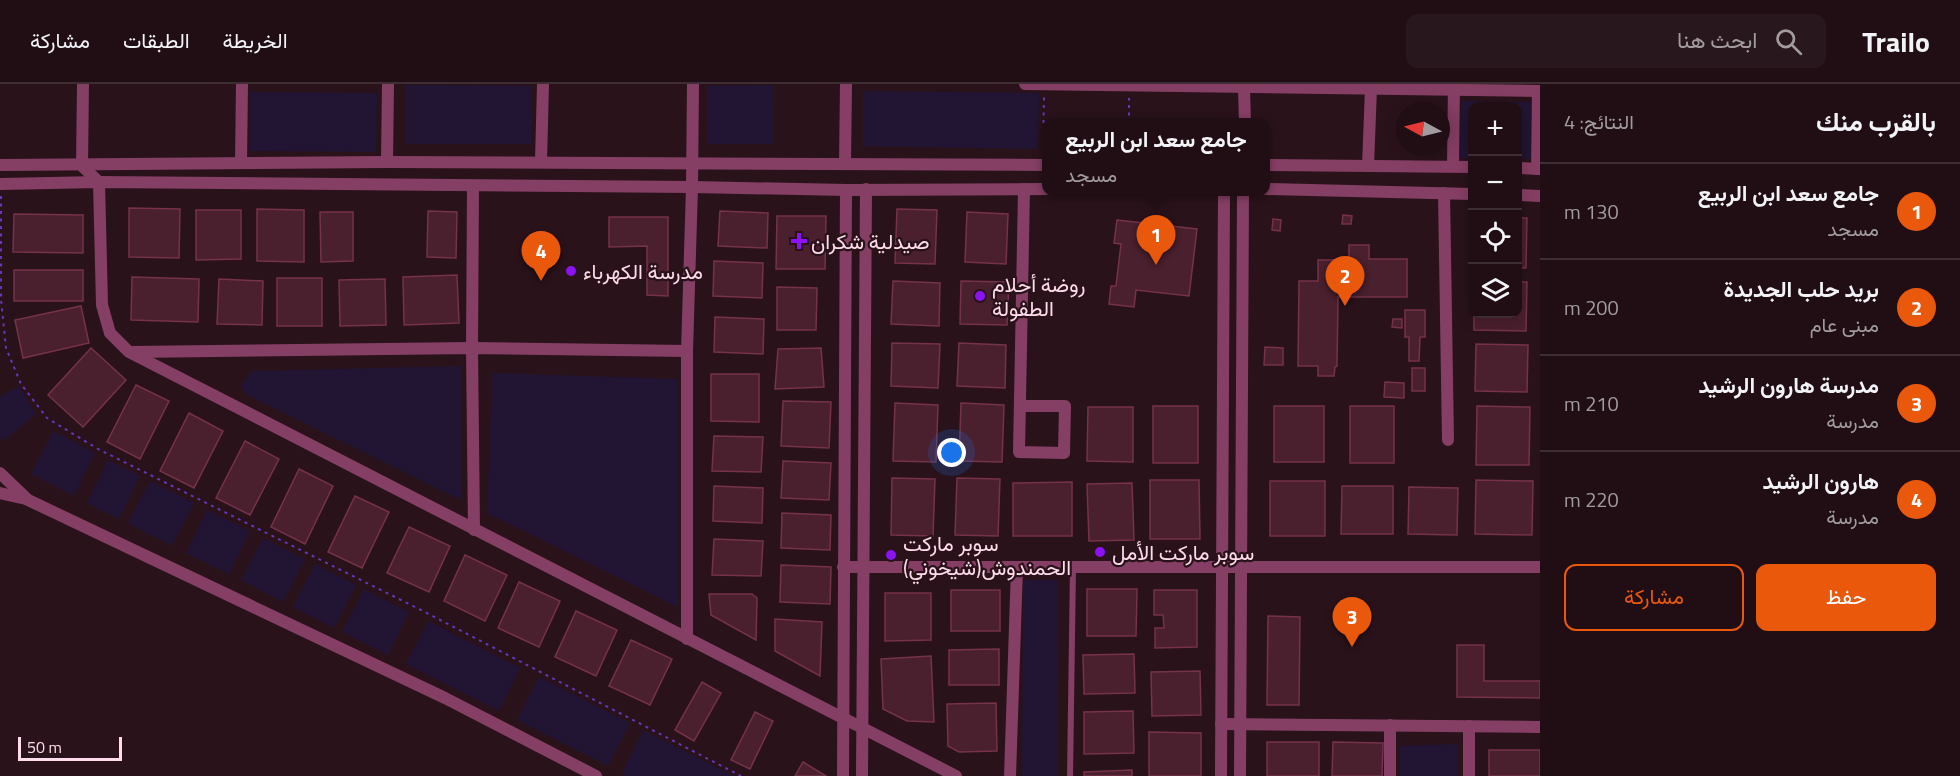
<!DOCTYPE html>
<html lang="ar">
<head>
<meta charset="utf-8">
<style>
	:root { --surface:#200e14; --page:#28171d; --text:#f1f3f6; --muted:#a29ca0; --line:#3d2e34; --accent:#ea580c }
	body { margin:0; font-family:"Titillium Web",Vazirmatn,sans-serif; background:var(--page); color:var(--text); direction:rtl }
	.controls { position:absolute; right:18px; top:18px; display:grid; overflow:hidden; border-radius:12px; box-shadow:0 3px 15px #0003 }
	.controls button { width:54px; height:54px; display:grid; place-items:center; padding:0; border:0; border-bottom:2px solid var(--line); background:var(--surface); color:var(--text); font:30px sans-serif }
	.compass { position:absolute; left:1396px; top:18px; width:54px; height:54px; border-radius:50%; background:var(--surface); box-shadow:0 3px 15px #0003; rotate:277deg }
	.scale { position:absolute; left:18px; bottom:15px; width:104px; box-sizing:border-box; padding-left:6px; border:3px solid #fedceb; border-top:0; font-size:16px; line-height:21px; white-space:nowrap; color:#fedceb; -webkit-text-stroke:4px #2a121b; paint-order:stroke }
	.you { position:absolute; left:952px; top:369px; width:21px; height:21px; margin:-15px; border:4px solid #fff; border-radius:50%; background:#1a73e8; box-shadow:0 0 0 9px #1a73e833 }
	.badge { display:grid; place-items:center; width:39px; height:39px; border-radius:50%; background:var(--accent); color:#fff; font-size:20px; font-weight:700 }
	.pin { position:absolute; translate:-50% -50px; filter:drop-shadow(0 2px 3px #0008) }
	.pin::after { content:''; position:absolute; top:32px; width:21px; height:18px; background:inherit; clip-path:polygon(0 0,100% 0,50% 100%) }
	.popup { position:absolute; left:1042px; top:34px; width:228px; height:78px; box-sizing:border-box; display:grid; place-content:center; border-radius:12px; background:var(--surface); filter:drop-shadow(0 2px 4px #0005); font-size:20px; white-space:nowrap; color:var(--muted) }
	.popup b { font-size:22px; color:var(--text) }
	.popup::after { content:''; position:absolute; left:50%; top:100%; margin-left:-12px; border:12px solid transparent; border-top-color:var(--surface) }
	.list { margin:0; padding:0; list-style:none }
	h2 { display:flex; justify-content:space-between; align-items:center; height:78px; margin:0; padding:0 24px; font-size:26px }
	h2 small { font-size:20px; font-weight:400; color:var(--muted) }
	.list li { display:grid; grid-template-columns:39px 1fr auto; gap:18px; align-items:center; box-sizing:border-box; height:96px; padding:0 24px; border-top:2px solid var(--line) }
	.list b { display:block; font-size:22px; white-space:nowrap }
	.list p { margin:0; font-size:20px; white-space:nowrap; color:var(--muted) }
	.list em { font-size:20px; font-style:normal; color:var(--muted) }
	.actions { display:flex; gap:12px; padding:18px 24px }
	.actions a { flex:1; padding:14px 0; border:2px solid var(--accent); border-radius:12px; text-align:center; font-size:21px; color:var(--accent) }
	.actions .main { background:var(--accent); color:#fff }
	.icon { flex:none; width:33px; height:33px; fill:none; stroke:currentColor; stroke-width:2; stroke-linecap:round; stroke-linejoin:round }
	.map { position:relative; flex:none; width:1540px; height:692px; overflow:hidden; direction:ltr }
	header { display:flex; align-items:center; gap:36px; box-sizing:border-box; height:84px; padding:0 30px; background:var(--surface); border-bottom:2px solid var(--line) }
	header strong { font-size:28px }
	nav { display:flex; gap:33px; margin-inline-start:auto; font-size:21px }
	.search { width:420px; height:54px; background:var(--page); display:flex; align-items:center; gap:15px; box-sizing:border-box; padding:0 21px; border-radius:12px; color:var(--muted); font-size:22px }
	main { display:flex }
	aside { flex:1; background:var(--surface) }
	.map>svg:first-child { display:block }
</style>
</head>
<body>
<header>
<strong>Trailo</strong>
<div class="search"><svg class="icon" aria-label="search" viewBox="0 0 24 24"><circle cx="10" cy="10" r="6"/><path d="M15 15l6 6"/></svg>ابحث هنا</div>
<nav><a>الخريطة</a><a>الطبقات</a><a>مشاركة</a></nav>
</header>
<main>
<aside>
<h2>بالقرب منك<small>النتائج: 4</small></h2>
<ul class="list">
<li><span class="badge">1</span><div><b>جامع سعد ابن الربيع</b><p>مسجد</p></div><em>130 m</em></li>
<li><span class="badge">2</span><div><b>بريد حلب الجديدة</b><p>مبنى عام</p></div><em>200 m</em></li>
<li><span class="badge">3</span><div><b>مدرسة هارون الرشيد</b><p>مدرسة</p></div><em>210 m</em></li>
<li><span class="badge">4</span><div><b>هارون الرشيد</b><p>مدرسة</p></div><em>220 m</em></li>
</ul>
<div class="actions"><a class="main">حفظ</a><a>مشاركة</a></div>
</aside>
<div class="map">
<svg width="1540" height="692" viewBox="0 0 1540 692">
	<rect width="100%" height="100%" fill="#2a121b"/>
	<!-- green -->
	<g fill="#211533">
		<polygon points="405,1 532,2 531,60 405,60"/>
		<polygon points="773,1 774,60 707,60 707,2"/>
		<polygon points="863,7 1039,9 1038,65 863,62"/>
		<polygon points="250,8 377,9 376,68 250,67"/>
		<polygon points="1461,17 1532,18 1531,75 1518,75 1518,22 1472,22 1472,75 1460,74"/>
		<polygon points="461,282 461,416 246,310 241,302 251,287"/>
		<polygon points="492,289 678,295 678,523 487,429"/>
		<polygon points="19,302 36,330 3,357 0,354 0,313"/>
		<polygon points="53,347 95,369 74,412 31,390"/>
		<polygon points="108,376 140,392 119,435 87,419"/>
		<polygon points="150,397 194,419 172,462 128,439"/>
		<polygon points="207,426 250,447 229,490 186,469"/>
		<polygon points="263,454 305,475 283,518 241,496"/>
		<polygon points="315,480 356,501 334,544 293,523"/>
		<polygon points="1023,496 1058,496 1058,692 1022,692"/>
		<polygon points="364,505 409,528 388,571 342,548"/>
		<polygon points="428,537 520,584 499,627 406,580"/>
		<polygon points="539,593 630,639 608,682 517,636"/>
		<polygon points="643,646 734,692 627,692 622,689"/>
		<polygon points="1457,660 1457,692 1400,692 1400,662"/>
	</g>
	<!-- building -->
	<g fill="#4a1f2e" stroke="#75324a" stroke-width="1.5">
		<polygon points="129,124 180,125 179,174 129,173"/>
		<polygon points="257,125 304,126 304,178 257,177"/>
		<polygon points="897,125 937,126 935,180 895,179"/>
		<polygon points="196,126 241,126 241,175 196,176"/>
		<polygon points="428,127 457,128 456,174 427,173"/>
		<polygon points="720,127 768,129 767,164 718,162"/>
		<polygon points="320,128 353,128 353,177 321,178"/>
		<polygon points="967,128 1008,130 1006,180 965,178"/>
		<polygon points="14,130 83,131 83,169 13,168"/>
		<polygon points="1343,131 1352,132 1351,140 1342,140"/>
		<polygon points="777,132 826,132 825,185 776,185"/>
		<polygon points="609,133 668,133 668,212 647,211 647,162 609,163"/>
		<polygon points="1518,134 1527,134 1526,184 1518,184"/>
		<polygon points="1273,135 1281,136 1280,147 1272,146"/>
		<polygon points="1117,136 1197,145 1189,212 1136,206 1134,223 1109,220 1111,202 1116,202 1121,160 1114,159"/>
		<polygon points="1349,161 1369,161 1369,175 1407,175 1407,213 1338,213 1337,282 1335,283 1334,292 1318,292 1318,282 1298,282 1299,197 1318,197 1318,176 1349,176"/>
		<polygon points="714,177 763,179 762,214 713,212"/>
		<rect x="14" y="186" width="69" height="31"/>
		<polygon points="457,191 459,239 404,241 403,193"/>
		<polygon points="132,193 199,195 198,238 131,236"/>
		<rect x="277" y="194" width="45" height="48"/>
		<polygon points="219,195 263,197 262,241 217,240"/>
		<polygon points="385,195 386,241 340,242 339,196"/>
		<polygon points="893,197 940,199 939,242 891,240"/>
		<polygon points="961,197 1009,198 1007,241 960,240"/>
		<polygon points="1518,198 1527,198 1526,247 1474,246 1474,230 1518,230"/>
		<polygon points="777,203 817,204 816,246 777,246"/>
		<polygon points="81,222 89,259 23,274 15,236"/>
		<polygon points="1405,226 1425,226 1425,253 1420,253 1419,277 1409,277 1409,253 1405,253"/>
		<polygon points="715,233 764,235 763,270 714,268"/>
		<polygon points="1393,235 1402,235 1402,244 1392,243"/>
		<polygon points="892,259 940,260 938,304 891,302"/>
		<polygon points="959,259 1006,261 1005,304 957,302"/>
		<polygon points="1476,260 1528,261 1527,308 1475,307"/>
		<polygon points="1265,263 1283,264 1283,281 1264,281"/>
		<polygon points="91,264 126,296 83,343 48,311"/>
		<polygon points="821,264 824,303 775,305 778,265"/>
		<rect x="1412" y="284" width="13" height="23"/>
		<polygon points="711,290 759,290 759,338 711,337"/>
		<polygon points="1385,298 1404,299 1404,314 1384,313"/>
		<polygon points="136,301 169,317 140,375 107,358"/>
		<polygon points="783,317 831,318 829,364 781,362"/>
		<polygon points="895,319 938,321 936,378 893,377"/>
		<polygon points="961,319 1004,321 1002,378 959,377"/>
		<rect x="1153" y="322" width="45" height="57"/>
		<rect x="1274" y="322" width="50" height="56"/>
		<rect x="1350" y="322" width="44" height="57"/>
		<polygon points="1477,322 1530,323 1529,381 1476,381"/>
		<polygon points="1088,323 1133,323 1133,378 1087,377"/>
		<polygon points="189,329 223,347 194,404 160,387"/>
		<polygon points="714,352 763,353 761,388 712,387"/>
		<polygon points="245,357 279,375 250,431 216,414"/>
		<polygon points="783,377 831,379 829,416 781,414"/>
		<polygon points="299,385 333,402 305,460 271,443"/>
		<polygon points="892,394 935,395 933,452 891,451"/>
		<polygon points="957,394 1000,395 998,452 955,451"/>
		<polygon points="1150,396 1199,396 1200,455 1150,455"/>
		<polygon points="1476,396 1533,397 1532,451 1475,450"/>
		<rect x="1270" y="397" width="55" height="55"/>
		<polygon points="1072,398 1072,452 1013,452 1013,399"/>
		<polygon points="1132,399 1134,456 1089,457 1087,400"/>
		<polygon points="714,402 763,404 762,439 713,437"/>
		<polygon points="1342,402 1393,402 1393,450 1341,450"/>
		<polygon points="1409,403 1458,404 1457,451 1408,450"/>
		<polygon points="355,412 389,428 362,484 328,468"/>
		<polygon points="782,429 831,431 830,466 781,464"/>
		<polygon points="409,443 450,462 429,508 387,489"/>
		<polygon points="714,455 763,457 761,492 712,491"/>
		<polygon points="465,471 507,491 485,537 444,517"/>
		<polygon points="781,481 831,483 830,520 780,518"/>
		<polygon points="519,498 560,517 539,563 498,544"/>
		<polygon points="1087,505 1137,505 1136,552 1087,552"/>
		<rect x="951" y="506" width="49" height="41"/>
		<polygon points="1154,506 1197,506 1197,563 1155,564 1155,544 1164,544 1163,531 1154,531"/>
		<polygon points="885,509 931,509 931,556 885,557"/>
		<polygon points="709,510 752,510 757,514 756,556 711,531"/>
		<polygon points="576,527 617,546 596,592 555,573"/>
		<polygon points="1268,532 1300,533 1299,621 1267,621"/>
		<polygon points="775,535 822,538 820,592 775,567"/>
		<polygon points="631,556 672,575 650,621 609,602"/>
		<polygon points="1457,561 1484,561 1484,597 1540,597 1540,614 1457,613"/>
		<polygon points="999,565 999,601 949,601 949,566"/>
		<polygon points="1134,570 1135,609 1084,610 1083,571"/>
		<polygon points="931,572 934,638 907,637 883,625 881,575"/>
		<polygon points="1200,587 1201,631 1152,632 1151,588"/>
		<polygon points="702,598 721,609 694,657 675,646"/>
		<polygon points="996,619 997,667 959,668 948,662 947,620"/>
		<polygon points="1133,627 1134,669 1084,670 1084,628"/>
		<polygon points="755,628 773,637 750,685 731,676"/>
		<polygon points="1149,648 1201,649 1201,692 1149,692"/>
		<rect x="1267" y="658" width="52" height="34"/>
		<polygon points="1333,658 1383,659 1382,692 1332,692"/>
		<rect x="1489" y="666" width="51" height="26"/>
		<polygon points="803,678 826,692 795,692"/>
		<polygon points="1132,686 1132,692 1084,692 1084,688"/>
	</g>
	<g fill="none" stroke-linecap="round" stroke-linejoin="round">
		<!-- path -->
		<g stroke="#6736b8" stroke-width="2" stroke-dasharray="3 4.5" stroke-linecap="butt">
			<polyline points="1129,39 1129,14"/>
			<polyline points="1043,69 1044,11"/>
			<polyline points="1,112 1,215 6,264 21,300 47,334 98,365 421,526 741,692"/>
		</g>
		<!-- service -->
		<polyline stroke="#863f64" stroke-width="6" points="1070,692 1073,483"/>
		<!-- minor -->
		<g stroke="#863f64" stroke-width="12">
			<polyline points="83,0 82,82 99,98 102,221 110,249 129,268 956,692"/>
			<polyline points="1025,0 1540,7"/>
			<polyline points="1244,3 1245,39"/>
			<polyline points="241,78 242,0"/>
			<polyline points="387,78 388,0"/>
			<polyline points="541,78 543,0"/>
			<polyline points="1368,82 1371,4"/>
			<polyline points="1453,82 1454,0"/>
			<polyline points="1537,85 1538,7"/>
			<polyline points="473,102 472,264 474,446"/>
			<polyline points="1444,109 1448,356"/>
			<polyline points="131,268 472,264 687,267"/>
			<polyline points="1020,322 1065,322 1064,369 1019,368 1024,105"/>
			<polyline points="843,483 1540,483"/>
			<polyline points="687,555 687,267 692,103 693,0"/>
			<polyline points="1221,640 1540,643"/>
			<polyline points="843,692 846,106"/>
			<polyline points="862,692 866,105"/>
			<polyline points="1010,692 1017,483"/>
			<polyline points="1221,692 1224,108"/>
			<polyline points="1240,692 1243,108"/>
			<polyline points="1390,692 1390,641"/>
			<polyline points="1469,692 1469,642"/>
		</g>
		<!-- tertiary -->
		<g stroke="#863f64" stroke-width="12">
			<polyline points="845,80 846,0"/>
			<polyline points="0,81 387,78 1046,81"/>
			<polyline points="1266,81 1472,83"/>
			<polyline points="1518,84 1540,85"/>
			<polyline points="0,100 99,98 692,103 846,106 1046,105"/>
			<polyline points="1266,105 1472,110"/>
			<polyline points="1518,111 1540,112"/>
			<polyline points="0,389 26,414"/>
			<polyline points="0,409 26,415 445,614 596,692"/>
		</g>
	</g>
	<!-- markers -->
	<g fill="#8c11f5" stroke="#2a121b" stroke-width="2">
		<path d="M796 148h6v6h6v6h-6v6h-6v-6h-6v-6h6z"/>
		<circle cx="571" cy="187" r="6"/>
		<circle cx="980" cy="212" r="6"/>
		<circle cx="1100" cy="468" r="6"/>
		<circle cx="891" cy="471" r="6"/>
	</g>
	<g text-anchor="middle" dominant-baseline="central" stroke-width="4.5" stroke-linejoin="round" paint-order="stroke">
		<!-- poi labels -->
		<g font-size="21" fill="#fedceb" stroke="#2a121b" text-anchor="start">
			<text x="811" y="157">صيدلية شكران</text>
			<text x="583" y="187">مدرسة الكهرباء</text>
			<text x="992" y="200">روضة أحلام<tspan x="992" dy="24">الطفولة</tspan></text>
			<text x="903" y="459">سوبر ماركت<tspan x="903" dy="24">الحمندوش(شيخوني)</tspan></text>
			<text x="1112" y="468">سوبر ماركت الأمل</text>
		</g>
	</g>
</svg>
<div class="controls">
<button>+</button>
<button>−</button>
<button><svg class="icon" aria-label="locate" viewBox="0 0 24 24"><circle cx="12" cy="12" r="6"/><path d="M12 2v4M12 18v4M2 12h4M18 12h4"/></svg></button>
<button><svg class="icon" aria-label="layers" viewBox="0 0 24 24"><path d="M12 4l9 5-9 5-9-5zM3 14l9 5 9-5"/></svg></button>
</div>
<svg class="compass" viewBox="-18 -18 36 36"><path d="M0-13l5 13h-10z" fill="#e53935"/><path d="M0 13l5-13h-10z" fill="#a29ca0"/></svg>
<div class="scale">50 m</div>
<div class="you"></div>
<div class="pin badge" style="left:1156px;top:181px">1</div>
<div class="popup"><b>جامع سعد ابن الربيع</b>مسجد</div>
<div class="pin badge" style="left:1345px;top:222px">2</div>
<div class="pin badge" style="left:1352px;top:563px">3</div>
<div class="pin badge" style="left:541px;top:197px">4</div>
</div>
</main>
</body>
</html>
